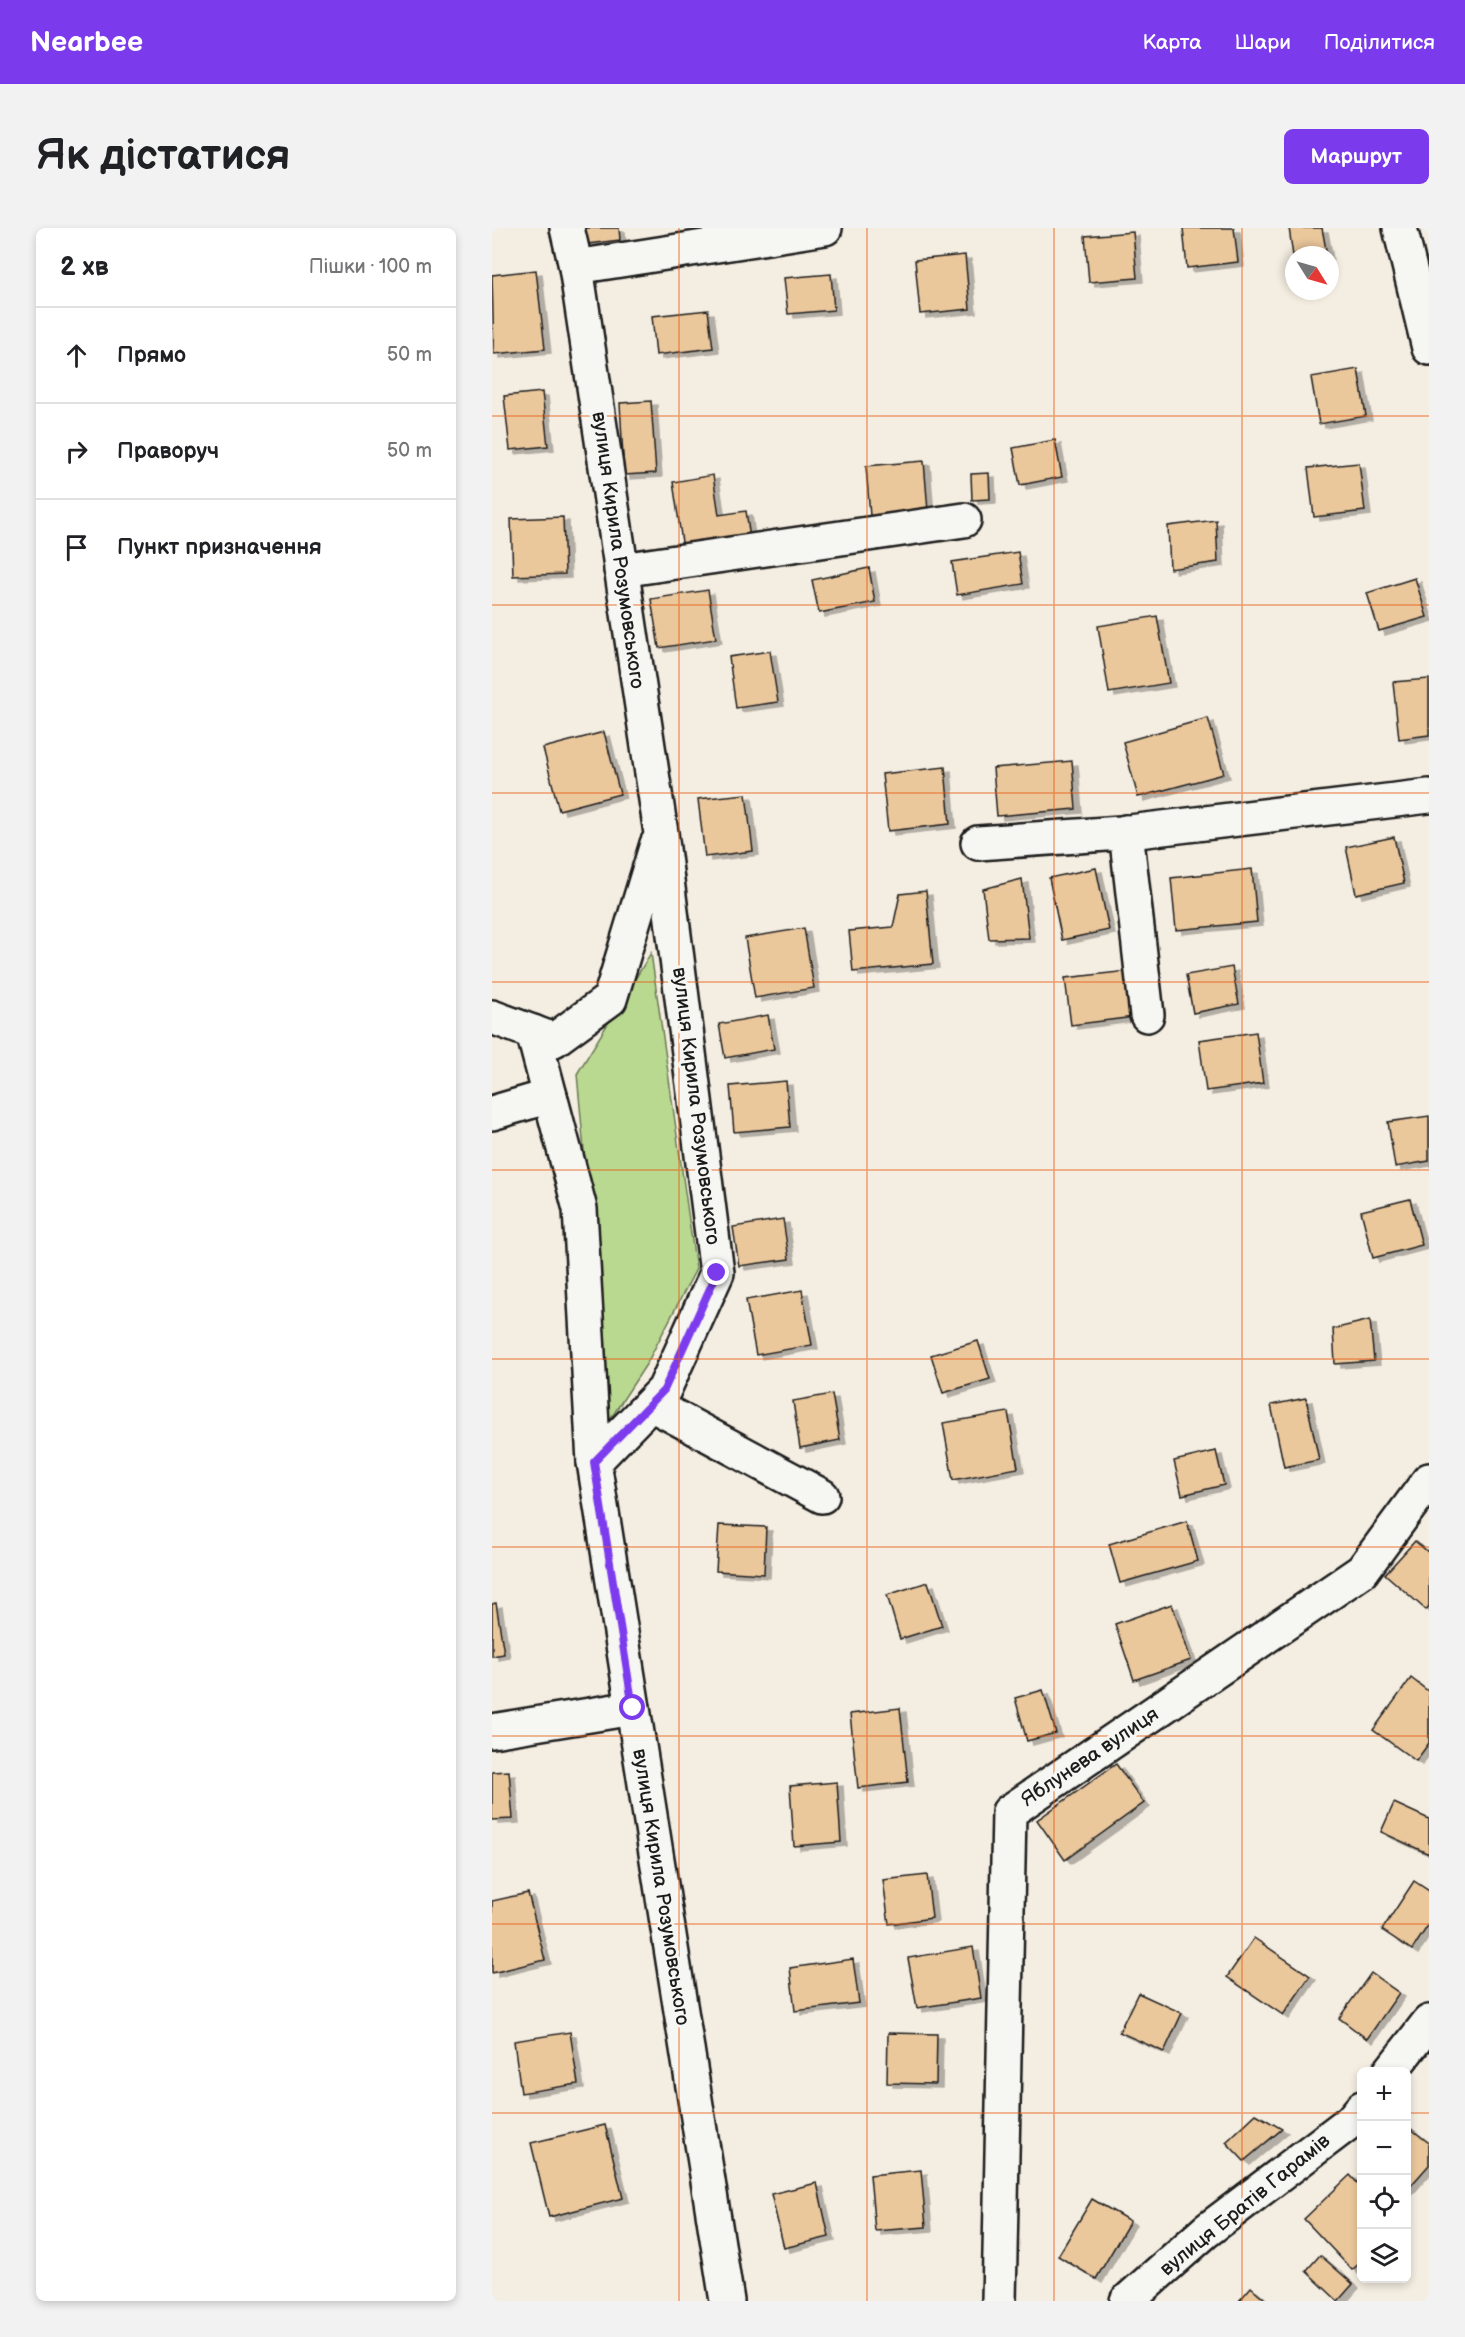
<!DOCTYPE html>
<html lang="uk">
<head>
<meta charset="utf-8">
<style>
	:root { --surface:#fff; --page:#f2f2f2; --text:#202124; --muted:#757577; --line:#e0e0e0; --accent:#7c3aed }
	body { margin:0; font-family:"Balsamiq Sans",sans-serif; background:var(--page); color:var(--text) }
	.controls { position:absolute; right:18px; bottom:18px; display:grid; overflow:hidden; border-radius:9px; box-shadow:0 3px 9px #0003 }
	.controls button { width:54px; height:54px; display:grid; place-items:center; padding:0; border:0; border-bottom:2px solid var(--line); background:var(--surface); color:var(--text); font:30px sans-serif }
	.compass { position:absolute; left:793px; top:18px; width:54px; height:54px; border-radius:50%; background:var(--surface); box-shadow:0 3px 9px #0003; rotate:127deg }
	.stop { position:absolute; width:18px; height:18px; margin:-14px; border:4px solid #7c3aed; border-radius:50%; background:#fff }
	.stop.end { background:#7c3aed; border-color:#fff; box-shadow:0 2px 6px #0008 }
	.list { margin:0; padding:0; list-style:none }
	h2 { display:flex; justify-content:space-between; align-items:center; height:78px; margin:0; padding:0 24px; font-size:26px }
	h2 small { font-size:20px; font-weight:400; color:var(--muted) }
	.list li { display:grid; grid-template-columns:39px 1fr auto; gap:18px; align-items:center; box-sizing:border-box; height:96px; padding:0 24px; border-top:2px solid var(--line) }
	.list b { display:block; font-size:22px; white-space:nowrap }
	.list em { font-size:20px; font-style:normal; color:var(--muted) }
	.icon { flex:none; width:33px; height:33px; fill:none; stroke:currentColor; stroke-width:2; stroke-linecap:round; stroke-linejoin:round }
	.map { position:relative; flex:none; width:937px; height:2073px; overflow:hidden; border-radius:9px }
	header { display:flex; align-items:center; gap:36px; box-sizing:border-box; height:84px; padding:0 30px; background:var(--accent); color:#fff }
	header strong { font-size:28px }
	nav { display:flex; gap:33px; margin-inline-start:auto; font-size:21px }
	.intro { display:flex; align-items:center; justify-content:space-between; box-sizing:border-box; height:144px; padding:0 36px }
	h1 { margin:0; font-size:42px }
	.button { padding:15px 27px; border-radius:9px; background:var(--accent); color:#fff; font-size:21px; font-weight:700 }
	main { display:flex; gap:36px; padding:0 36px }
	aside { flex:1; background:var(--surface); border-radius:9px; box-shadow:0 3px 9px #0003 }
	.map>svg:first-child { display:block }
</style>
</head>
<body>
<header>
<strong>Nearbee</strong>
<nav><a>Карта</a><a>Шари</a><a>Поділитися</a></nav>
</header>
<div class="intro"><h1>Як дістатися</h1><a class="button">Маршрут</a></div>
<main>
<aside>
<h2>2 хв<small>Пішки · 100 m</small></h2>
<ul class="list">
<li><svg class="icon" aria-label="ahead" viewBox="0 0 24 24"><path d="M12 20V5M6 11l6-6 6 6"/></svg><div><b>Прямо</b></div><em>50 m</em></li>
<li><svg class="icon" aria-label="right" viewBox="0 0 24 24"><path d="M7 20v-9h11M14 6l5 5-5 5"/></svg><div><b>Праворуч</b></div><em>50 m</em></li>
<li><svg class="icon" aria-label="arrive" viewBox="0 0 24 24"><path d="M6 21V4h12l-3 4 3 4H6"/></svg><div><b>Пункт призначення</b></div></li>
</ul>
</aside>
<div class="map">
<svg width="937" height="2073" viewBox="0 0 937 2073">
	<defs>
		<filter id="shadow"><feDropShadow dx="6" dy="4" stdDeviation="0" flood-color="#0004"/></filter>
	</defs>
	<rect width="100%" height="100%" fill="#f4ede1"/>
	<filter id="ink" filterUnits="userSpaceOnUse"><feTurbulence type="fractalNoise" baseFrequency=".0167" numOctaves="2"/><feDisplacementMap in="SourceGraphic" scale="12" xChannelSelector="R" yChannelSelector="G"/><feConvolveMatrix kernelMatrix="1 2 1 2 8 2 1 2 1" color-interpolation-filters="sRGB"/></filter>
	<g filter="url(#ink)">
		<!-- green -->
		<polygon fill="#b9d890" stroke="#6a7a56" stroke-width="1.5" points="159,725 204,1041 155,1135 117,1193 85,846"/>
		<!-- building -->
		<g fill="#ebc79c" stroke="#1c1c1c" stroke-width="1.5" filter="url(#shadow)">
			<polygon points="85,0 127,0 128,12 87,17"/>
			<polygon points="691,0 742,0 746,34 695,40"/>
			<polygon points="797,0 830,0 835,27 802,27 802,35"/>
			<polygon points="641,4 645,50 597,54 593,8"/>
			<polygon points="473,27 478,81 428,86 423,32"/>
			<polygon points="44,42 53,121 2,126 0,47"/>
			<polygon points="339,46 342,82 296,86 292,50"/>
			<polygon points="216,82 221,120 164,127 160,88"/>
			<polygon points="866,141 874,188 827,196 819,149"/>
			<polygon points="50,164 56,218 18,222 12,168"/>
			<polygon points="159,173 164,245 132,247 128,175"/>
			<polygon points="563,212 570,249 528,257 521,220"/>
			<polygon points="432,233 436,283 378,288 374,238"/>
			<polygon points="867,235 873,283 822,289 816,240"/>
			<polygon points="497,245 498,271 480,272 479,246"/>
			<polygon points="221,247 227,287 254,283 258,310 191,321 181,254"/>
			<polygon points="71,289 73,346 21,348 19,291"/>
			<polygon points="724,292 726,334 678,341 676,298"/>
			<polygon points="526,324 531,356 465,367 460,334"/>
			<polygon points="377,340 383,374 327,385 320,352"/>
			<polygon points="923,350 935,389 887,403 875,365"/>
			<polygon points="216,362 224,411 167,420 159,371"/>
			<polygon points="665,388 677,455 617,465 606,398"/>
			<polygon points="278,423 286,474 244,480 237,429"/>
			<polygon points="937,451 937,507 907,511 901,454"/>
			<polygon points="716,490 732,546 646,569 631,514"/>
			<polygon points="112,504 128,566 67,582 51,520"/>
			<polygon points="580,533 584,581 505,588 501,540"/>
			<polygon points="453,539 458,596 396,603 390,546"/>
			<polygon points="254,566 261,623 213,629 206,571"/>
			<polygon points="902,609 912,655 864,666 854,619"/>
			<polygon points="604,640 617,702 570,712 557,650"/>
			<polygon points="760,641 765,694 684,702 679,650"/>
			<polygon points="530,651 537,710 497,711 491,661"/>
			<polygon points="434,663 441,736 361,744 357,703 401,699 408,666"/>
			<polygon points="312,700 322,760 263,770 253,710"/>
			<polygon points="740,739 747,776 701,785 694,747"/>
			<polygon points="636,743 642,789 579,797 573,750"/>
			<polygon points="276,787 282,821 233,830 227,796"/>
			<polygon points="764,804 771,855 714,863 707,812"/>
			<polygon points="294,853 298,899 242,904 238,858"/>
			<polygon points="937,888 937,933 903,939 896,894"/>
			<polygon points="918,971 930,1017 881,1030 869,983"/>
			<polygon points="291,991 297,1031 247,1038 241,999"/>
			<polygon points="310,1062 320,1117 264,1127 254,1072"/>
			<polygon points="878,1092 882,1133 843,1136 841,1101"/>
			<polygon points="486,1113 498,1151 451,1165 439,1127"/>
			<polygon points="340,1166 348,1212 308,1220 301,1173"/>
			<polygon points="814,1170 827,1232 792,1239 779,1177"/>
			<polygon points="516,1184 526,1240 461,1252 451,1195"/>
			<polygon points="724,1223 732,1257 690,1267 682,1233"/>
			<polygon points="695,1293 706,1333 628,1355 617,1316"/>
			<polygon points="227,1297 274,1299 272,1346 224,1343"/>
			<polygon points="923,1313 937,1325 937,1378 934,1382 893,1346"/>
			<polygon points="436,1354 450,1398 408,1411 395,1367"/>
			<polygon points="4,1375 12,1426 0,1428 0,1376"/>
			<polygon points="680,1376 699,1432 642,1452 623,1396"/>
			<polygon points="919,1450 937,1464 937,1515 924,1533 881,1502"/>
			<polygon points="551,1462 564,1505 535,1513 523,1470"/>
			<polygon points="408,1480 416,1554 366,1560 358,1486"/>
			<polygon points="624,1536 652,1575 573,1632 545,1592"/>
			<polygon points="17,1543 21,1591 0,1592 0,1544"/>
			<polygon points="345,1554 349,1614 302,1618 298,1558"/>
			<polygon points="902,1575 937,1591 937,1626 889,1604"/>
			<polygon points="435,1647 440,1690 397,1696 391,1652"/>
			<polygon points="922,1653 937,1663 937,1696 920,1722 890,1702"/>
			<polygon points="36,1665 53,1732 0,1745 0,1673"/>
			<polygon points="762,1710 818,1748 791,1787 735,1749"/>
			<polygon points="481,1719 489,1770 425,1780 416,1730"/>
			<polygon points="361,1731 367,1775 303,1783 298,1740"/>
			<polygon points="879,1745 907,1765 875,1811 847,1790"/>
			<polygon points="646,1765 690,1785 672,1824 627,1804"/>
			<polygon points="78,1804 86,1856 29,1865 22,1813"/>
			<polygon points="396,1805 445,1806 444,1856 395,1855"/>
			<polygon points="764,1886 790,1901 752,1933 734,1914"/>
			<polygon points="113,1897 131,1970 57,1989 39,1915"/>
			<polygon points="914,1897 937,1915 937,1937 914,1963"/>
			<polygon points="429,1942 434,1999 383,2003 378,1947"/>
			<polygon points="858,1947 870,1960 870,2033 860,2042 812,1991"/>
			<polygon points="325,1955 337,2009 292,2020 279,1966"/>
			<polygon points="600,1971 638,1993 604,2051 566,2028"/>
			<polygon points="828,2027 861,2056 846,2073 814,2043"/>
			<polygon points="759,2059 775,2073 747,2073"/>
		</g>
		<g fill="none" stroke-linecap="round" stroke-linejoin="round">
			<defs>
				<g id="minor">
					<polyline points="75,0 84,39 169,605 225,1045 172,1162 102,1234 235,2073"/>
					<polyline points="908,0 937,120"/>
					<polyline points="84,39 333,0"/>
					<polyline points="129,342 472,292"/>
					<polyline points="634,604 655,787"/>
					<polyline points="486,615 629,605 937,568"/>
					<polyline points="0,789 62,812 118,771 165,616"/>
					<polyline points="41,804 88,981 102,1234"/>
					<polyline points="0,885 58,868"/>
					<polyline points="159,1176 330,1268"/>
					<polyline points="0,1503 141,1480"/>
					<polyline points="898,1844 937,1794"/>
					<polyline points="507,2073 517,1584 870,1343 937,1252"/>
					<polyline points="635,2073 714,2003 859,1893 870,1880"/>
				</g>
			</defs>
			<!-- minor casing -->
			<use href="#minor" stroke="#1c1c1c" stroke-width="38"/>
			<!-- minor -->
			<use href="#minor" stroke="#f6f6f2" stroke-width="33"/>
		</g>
	</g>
	<g fill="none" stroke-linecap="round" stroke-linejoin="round" filter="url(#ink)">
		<!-- route -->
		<polyline stroke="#7c3aed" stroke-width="8" points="141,1480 102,1234 172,1162 225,1045"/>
	</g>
	<!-- grid -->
	<path fill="none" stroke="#e8590c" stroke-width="1.5" stroke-opacity="0.55" d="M187,0V2073M375,0V2073M562,0V2073M750,0V2073M0,188H937M0,377H937M0,565H937M0,754H937M0,942H937M0,1131H937M0,1319H937M0,1508H937M0,1696H937M0,1885H870M914,1885H937"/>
	<g text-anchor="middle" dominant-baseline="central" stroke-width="6" stroke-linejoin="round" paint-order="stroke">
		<!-- street labels -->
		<g font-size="20" fill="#1c1c1c" stroke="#f6f6f2">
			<text transform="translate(126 322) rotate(82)">вулиця Кирила Розумовського</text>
			<text transform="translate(204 878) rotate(83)">вулиця Кирила Розумовського</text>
			<text transform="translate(598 1529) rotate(-34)">Яблунева вулиця</text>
			<text transform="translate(169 1659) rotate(81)">вулиця Кирила Розумовського</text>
			<text transform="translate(753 1977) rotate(-39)">вулиця Братів Гарамів</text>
		</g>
	</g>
</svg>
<div class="controls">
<button>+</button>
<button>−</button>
<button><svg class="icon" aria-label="locate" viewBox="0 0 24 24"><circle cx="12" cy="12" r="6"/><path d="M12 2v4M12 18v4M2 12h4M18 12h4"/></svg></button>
<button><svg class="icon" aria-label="layers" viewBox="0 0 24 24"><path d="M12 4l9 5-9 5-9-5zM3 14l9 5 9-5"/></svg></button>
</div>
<svg class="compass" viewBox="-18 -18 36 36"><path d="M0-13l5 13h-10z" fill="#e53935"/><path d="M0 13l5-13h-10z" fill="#757577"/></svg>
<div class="stop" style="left:141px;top:1480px"></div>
<div class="stop end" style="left:225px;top:1045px"></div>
</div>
</main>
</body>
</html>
